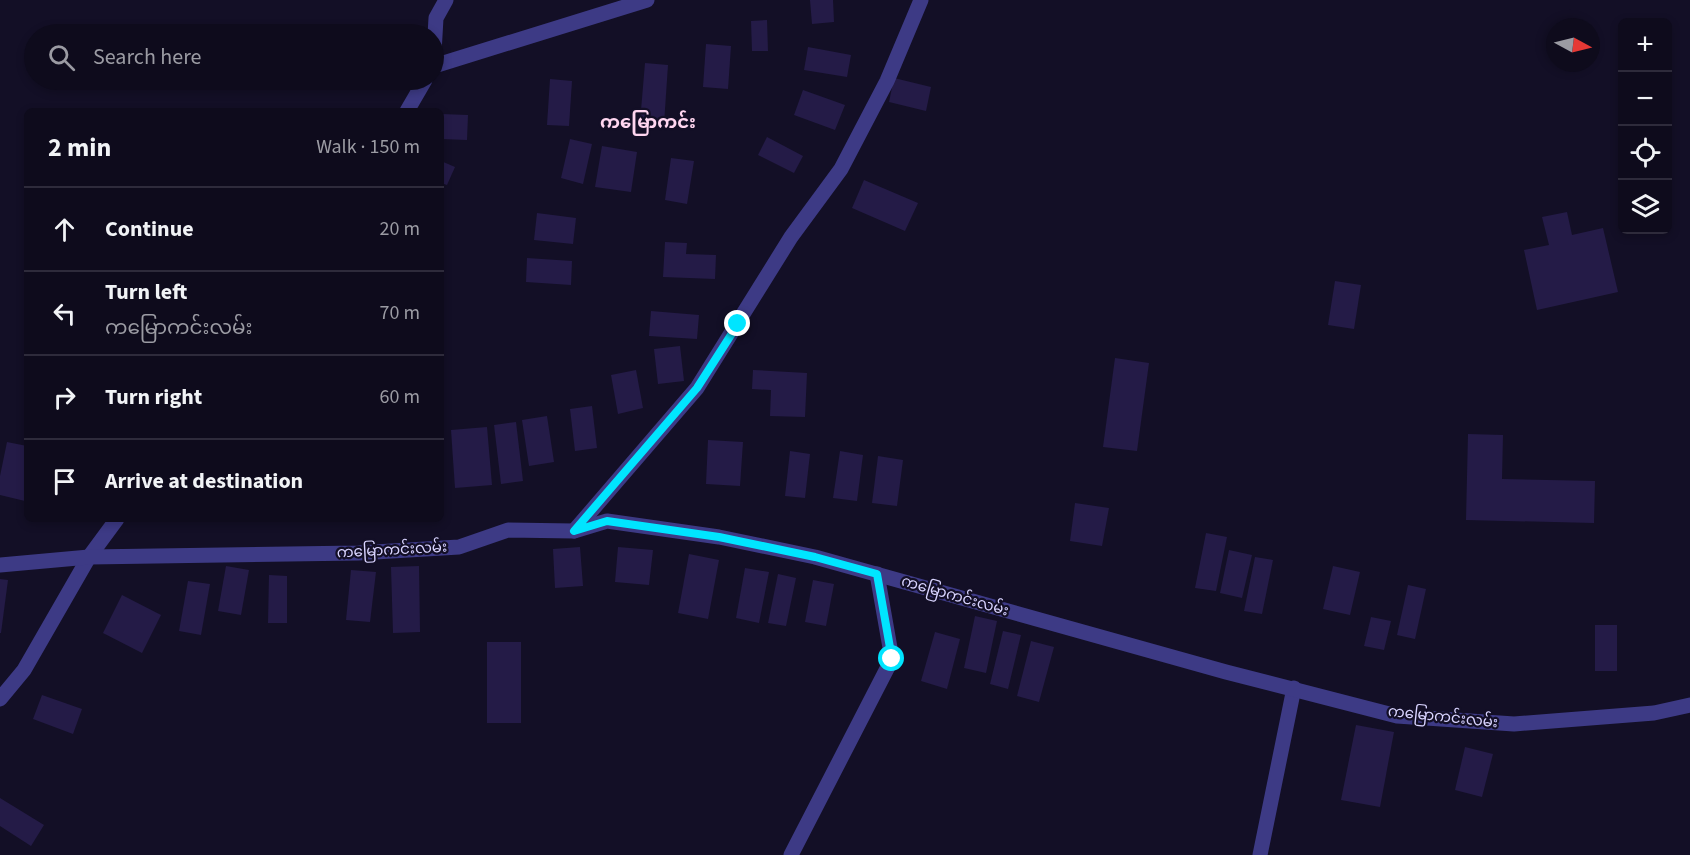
<!DOCTYPE html>
<html lang="en">
<head>
<meta charset="utf-8">
<style>
	:root { --surface:#0e0b1c; --page:#171425; --text:#f1f3f6; --muted:#9b9ba3; --line:#2e2b3b }
	body { margin:0; font-family:"Source Sans 3","Noto Sans Myanmar",sans-serif; background:var(--page); color:var(--text) }
	.controls { position:absolute; right:18px; top:18px; display:grid; overflow:hidden; border-radius:9px; box-shadow:0 3px 9px #0003 }
	.controls button { width:54px; height:54px; display:grid; place-items:center; padding:0; border:0; border-bottom:2px solid var(--line); background:var(--surface); color:var(--text); font:30px sans-serif }
	.compass { position:absolute; left:1546px; top:18px; width:54px; height:54px; border-radius:50%; background:var(--surface); box-shadow:0 3px 9px #0003; rotate:97deg }
	.stop { position:absolute; width:18px; height:18px; margin:-14px; border:4px solid #00e5ff; border-radius:50%; background:#fff }
	.stop.end { background:#00e5ff; border-color:#fff; box-shadow:0 2px 6px #0008 }
	.list { margin:0; padding:0; list-style:none }
	h2 { display:flex; justify-content:space-between; align-items:center; height:78px; margin:0; padding:0 24px; font-size:26px }
	h2 small { font-size:20px; font-weight:400; color:var(--muted) }
	.list li { display:grid; grid-template-columns:39px 1fr auto; gap:18px; align-items:center; box-sizing:border-box; height:84px; padding:0 24px; border-top:2px solid var(--line) }
	.list b { display:block; font-size:22px; white-space:nowrap }
	.list p { margin:0; font-size:20px; white-space:nowrap; color:var(--muted) }
	.list em { font-size:20px; font-style:normal; color:var(--muted) }
	.icon { flex:none; width:33px; height:33px; fill:none; stroke:currentColor; stroke-width:2; stroke-linecap:round; stroke-linejoin:round }
	.map { position:relative; flex:none; width:1690px; height:855px; overflow:hidden }
	.search { position:absolute; background:var(--surface); box-shadow:0 3px 9px #0003; left:24px; top:24px; width:420px; height:66px; display:flex; align-items:center; gap:15px; box-sizing:border-box; padding:0 21px; border-radius:33px; color:var(--muted); font-size:22px }
	.panel { position:absolute; background:var(--surface); box-shadow:0 3px 9px #0003; left:24px; top:108px; width:420px; height:414px; border-radius:9px }
	.map>svg:first-child { display:block }
</style>
</head>
<body>
<div class="map">
<svg width="1690" height="855" viewBox="0 0 1690 855">
	<rect width="100%" height="100%" fill="#130f26"/>
	<!-- building -->
	<g fill="#241b47">
		<polygon points="810,0 833,0 834,22 812,24"/>
		<polygon points="767,20 768,51 752,51 751,21"/>
		<polygon points="706,44 731,46 728,89 703,87"/>
		<polygon points="808,47 851,55 847,77 804,70"/>
		<polygon points="645,63 668,65 664,124 640,122"/>
		<polygon points="894,78 931,87 926,111 889,102"/>
		<polygon points="550,79 572,81 569,126 547,125"/>
		<polygon points="803,90 845,105 835,130 794,115"/>
		<polygon points="441,114 468,115 467,140 441,139"/>
		<polygon points="767,137 803,156 794,173 758,155"/>
		<polygon points="570,139 592,144 583,184 561,178"/>
		<polygon points="602,146 637,152 631,192 595,187"/>
		<polygon points="671,158 694,161 687,204 665,200"/>
		<polygon points="441,161 455,167 447,185 441,183"/>
		<polygon points="864,180 918,203 905,231 852,208"/>
		<polygon points="1567,212 1572,235 1603,228 1618,292 1537,310 1524,250 1549,245 1542,217"/>
		<polygon points="537,213 576,218 573,244 534,240"/>
		<polygon points="665,242 687,243 686,254 716,255 715,279 663,277"/>
		<polygon points="527,258 572,261 571,285 526,282"/>
		<polygon points="1335,281 1361,285 1354,329 1328,325"/>
		<polygon points="651,311 699,315 697,339 649,336"/>
		<polygon points="680,346 684,381 658,384 654,349"/>
		<polygon points="1115,358 1149,363 1137,451 1103,447"/>
		<polygon points="636,370 643,408 618,414 611,375"/>
		<polygon points="753,370 807,373 805,417 770,416 771,390 752,389"/>
		<polygon points="592,406 597,448 575,451 570,409"/>
		<polygon points="547,416 554,462 529,466 522,420"/>
		<polygon points="516,422 523,481 501,484 494,425"/>
		<polygon points="487,427 492,485 455,488 451,430"/>
		<polygon points="441,430 443,430 444,445 441,445"/>
		<polygon points="1468,434 1503,435 1502,479 1595,481 1594,523 1466,520"/>
		<polygon points="708,440 743,442 740,486 706,484"/>
		<polygon points="7,442 27,446 27,490 25,501 0,495 0,476"/>
		<polygon points="790,451 810,454 805,498 785,496"/>
		<polygon points="840,451 863,455 857,501 833,498"/>
		<polygon points="878,456 903,460 897,506 872,503"/>
		<polygon points="1075,503 1109,508 1102,546 1070,541"/>
		<polygon points="1206,533 1227,537 1216,591 1195,588"/>
		<polygon points="580,547 583,586 555,588 553,549"/>
		<polygon points="618,547 653,550 649,585 615,582"/>
		<polygon points="1229,550 1252,555 1242,598 1220,593"/>
		<polygon points="689,554 719,560 708,619 678,613"/>
		<polygon points="1255,557 1273,560 1262,614 1244,611"/>
		<polygon points="226,566 249,570 241,615 218,611"/>
		<polygon points="419,566 420,632 393,633 391,567"/>
		<polygon points="1333,566 1360,572 1350,615 1323,609"/>
		<polygon points="745,568 769,572 759,623 736,618"/>
		<polygon points="351,570 376,572 370,622 346,620"/>
		<polygon points="778,574 796,578 786,626 768,623"/>
		<polygon points="269,575 287,576 287,623 268,623"/>
		<polygon points="0,579 8,580 1,633 0,633"/>
		<polygon points="813,580 834,584 826,626 805,622"/>
		<polygon points="188,581 210,584 201,635 179,631"/>
		<polygon points="1408,585 1426,589 1415,639 1397,635"/>
		<polygon points="122,595 161,615 142,653 103,633"/>
		<polygon points="975,616 997,621 986,673 964,668"/>
		<polygon points="1371,617 1391,621 1384,650 1364,646"/>
		<rect x="1595" y="625" width="22" height="46"/>
		<polygon points="1003,631 1021,635 1008,689 990,684"/>
		<polygon points="935,632 960,639 947,689 921,681"/>
		<polygon points="1031,641 1054,647 1039,702 1017,696"/>
		<rect x="487" y="642" width="34" height="81"/>
		<polygon points="42,695 82,709 73,734 33,719"/>
		<polygon points="1356,725 1394,732 1380,807 1341,800"/>
		<polygon points="1465,747 1493,754 1482,797 1455,790"/>
		<polygon points="0,798 44,825 31,846 0,826"/>
	</g>
	<g fill="none" stroke-linecap="round" stroke-linejoin="round">
		<!-- minor -->
		<g stroke="#3d3a85" stroke-width="15">
			<polyline points="434,53 436,18 446,0"/>
			<polyline points="434,66 647,0"/>
			<polyline points="407,111 425,80"/>
			<polyline points="574,531 697,388 791,237 841,169 887,81 921,0"/>
			<polyline points="0,699 24,670 89,557 117,519"/>
			<polyline points="791,855 892,659 877,574"/>
			<polyline points="1260,855 1294,688"/>
		</g>
		<!-- tertiary -->
		<polyline stroke="#3d3a85" stroke-width="15" points="0,565 89,557 358,553 459,547 508,530 574,531 607,521 719,537 815,557 1226,672 1397,716 1514,724 1654,713 1690,705"/>
	</g>
	<g fill="none" stroke-linecap="round" stroke-linejoin="round">
		<!-- route -->
		<polyline stroke="#00e5ff" stroke-width="8" points="738,324 697,388 574,531 607,521 719,537 815,557 877,574 892,659"/>
	</g>
	<g text-anchor="middle" dominant-baseline="central" stroke-width="4.5" stroke-linejoin="round" paint-order="stroke">
		<!-- street labels -->
		<g font-size="15" fill="#d9d4ff" stroke="#130f26">
			<text transform="translate(392 550) rotate(-3)">ကမြောကင်းလမ်း</text>
			<text transform="translate(955 596) rotate(16)">ကမြောကင်းလမ်း</text>
			<text transform="translate(1443 717) rotate(6)">ကမြောကင်းလမ်း</text>
		</g>
		<!-- quarter labels -->
		<g font-size="18" font-weight="bold" fill="#ffd6f0" stroke="#130f26">
			<text x="648" y="122">ကမြောကင်း</text>
		</g>
	</g>
</svg>
<div class="controls">
<button>+</button>
<button>−</button>
<button><svg class="icon" aria-label="locate" viewBox="0 0 24 24"><circle cx="12" cy="12" r="6"/><path d="M12 2v4M12 18v4M2 12h4M18 12h4"/></svg></button>
<button><svg class="icon" aria-label="layers" viewBox="0 0 24 24"><path d="M12 4l9 5-9 5-9-5zM3 14l9 5 9-5"/></svg></button>
</div>
<svg class="compass" viewBox="-18 -18 36 36"><path d="M0-13l5 13h-10z" fill="#e53935"/><path d="M0 13l5-13h-10z" fill="#9b9ba3"/></svg>
<div class="stop" style="left:892px;top:659px"></div>
<div class="stop end" style="left:738px;top:324px"></div>
<div class="search"><svg class="icon" aria-label="search" viewBox="0 0 24 24"><circle cx="10" cy="10" r="6"/><path d="M15 15l6 6"/></svg>Search here</div>
<section class="panel">
<h2>2 min<small>Walk · 150 m</small></h2>
<ul class="list">
<li><svg class="icon" aria-label="ahead" viewBox="0 0 24 24"><path d="M12 20V5M6 11l6-6 6 6"/></svg><div><b>Continue</b></div><em>20 m</em></li>
<li><svg class="icon" aria-label="left" viewBox="0 0 24 24"><path d="M17 20v-9H6M10 6l-5 5 5 5"/></svg><div><b>Turn left</b><p>ကမြောကင်းလမ်း</p></div><em>70 m</em></li>
<li><svg class="icon" aria-label="right" viewBox="0 0 24 24"><path d="M7 20v-9h11M14 6l5 5-5 5"/></svg><div><b>Turn right</b></div><em>60 m</em></li>
<li><svg class="icon" aria-label="arrive" viewBox="0 0 24 24"><path d="M6 21V4h12l-3 4 3 4H6"/></svg><div><b>Arrive at destination</b></div></li>
</ul>
</section>
</div>
</body>
</html>
